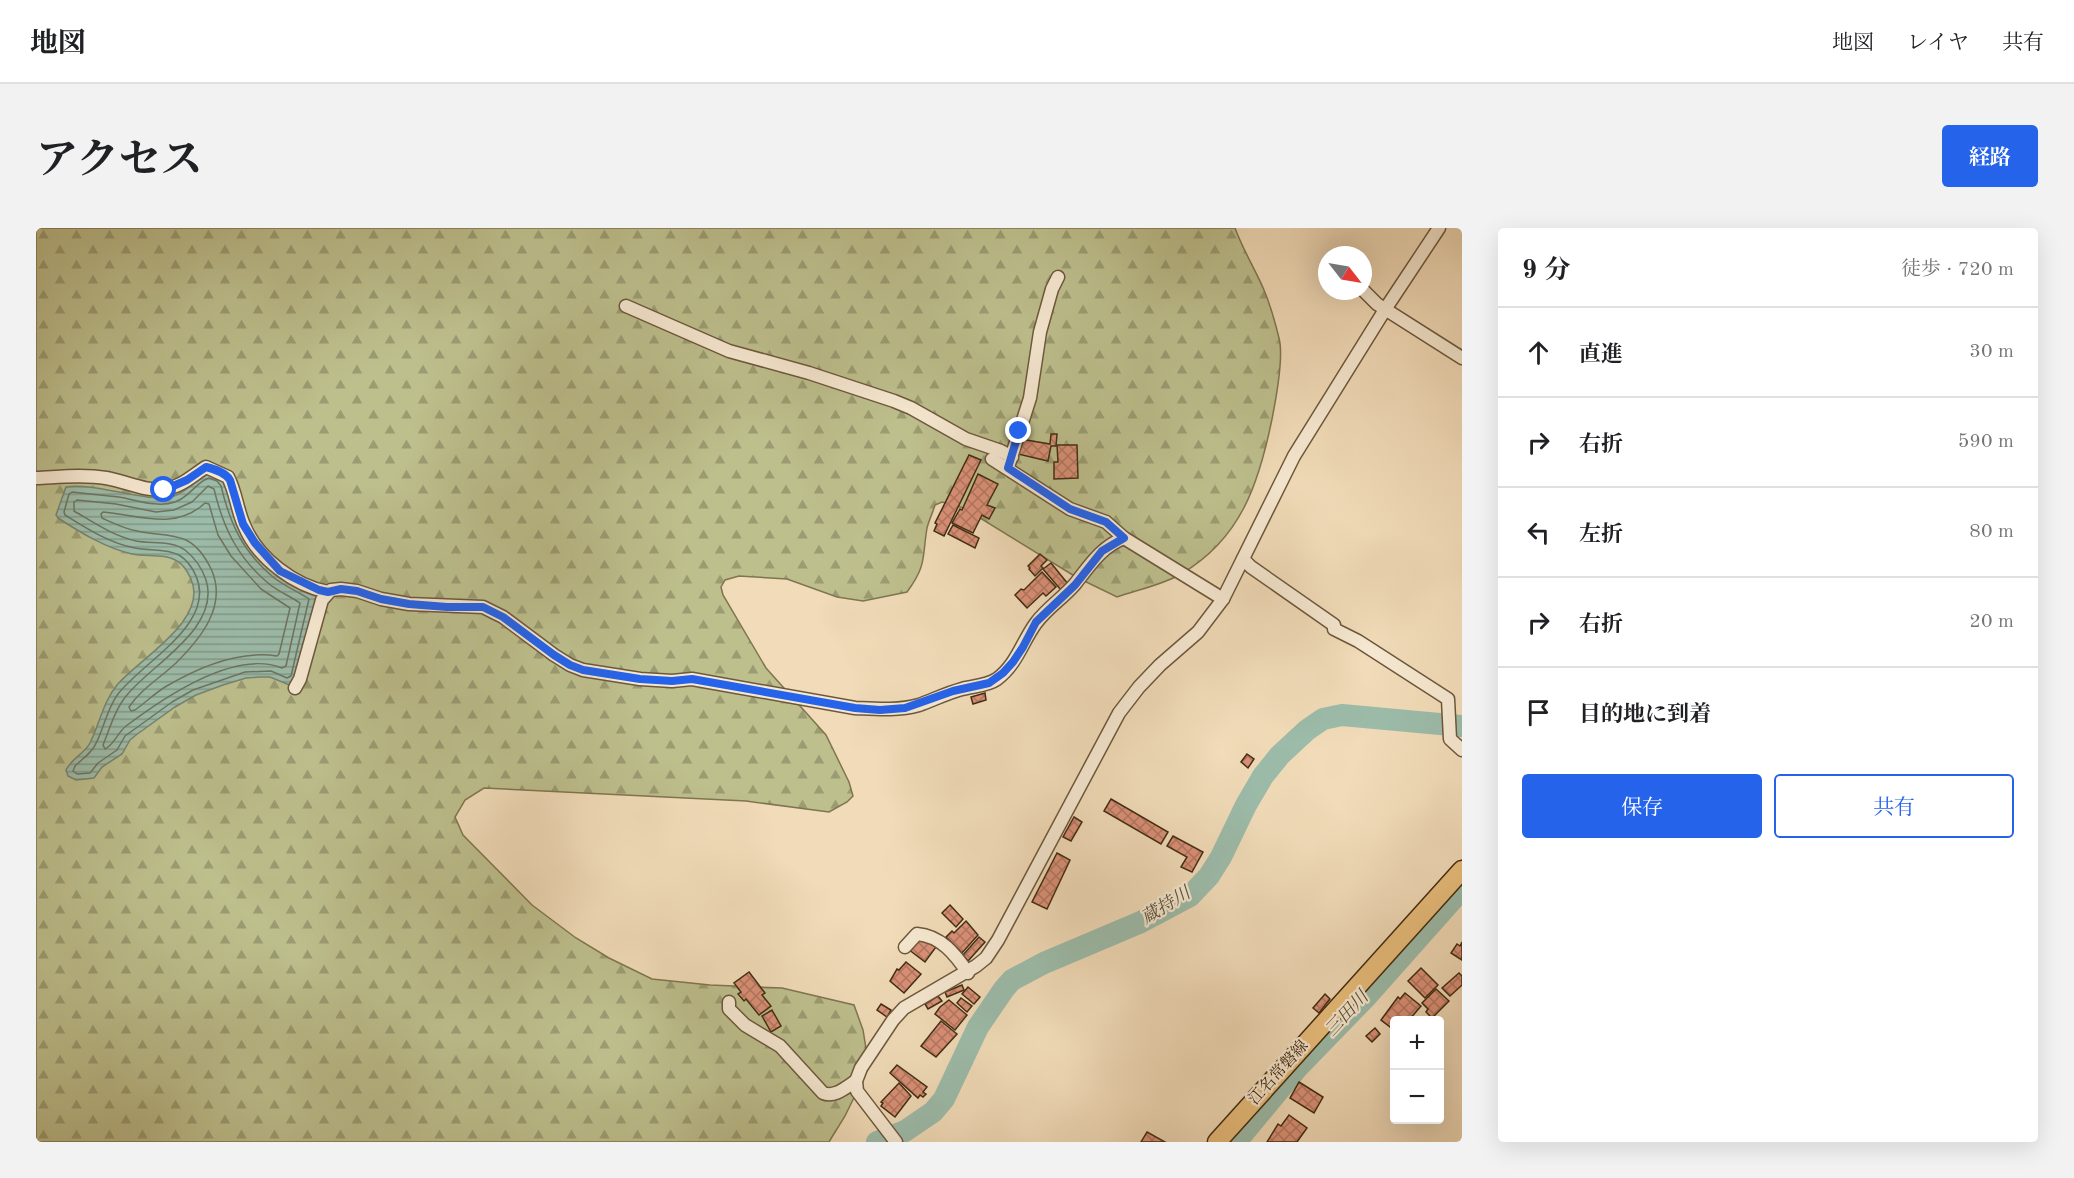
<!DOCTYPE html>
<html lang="ja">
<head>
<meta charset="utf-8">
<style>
	:root { --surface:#fff; --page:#f2f2f2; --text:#202124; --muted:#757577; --line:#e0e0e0; --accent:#2563eb }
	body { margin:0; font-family:"Old Standard TT","Noto Serif JP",serif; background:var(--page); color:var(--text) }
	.controls { position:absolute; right:18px; bottom:18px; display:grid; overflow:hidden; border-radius:6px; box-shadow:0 6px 24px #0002 }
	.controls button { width:54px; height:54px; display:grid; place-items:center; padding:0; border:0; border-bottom:2px solid var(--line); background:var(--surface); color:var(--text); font:30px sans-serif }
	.compass { position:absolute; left:1282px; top:18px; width:54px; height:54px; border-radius:50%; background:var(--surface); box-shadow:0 6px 24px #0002; rotate:121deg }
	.stop { position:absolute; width:18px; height:18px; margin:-14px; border:4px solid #2563eb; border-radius:50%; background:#fff }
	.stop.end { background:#2563eb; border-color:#fff; box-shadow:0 2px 6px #0008 }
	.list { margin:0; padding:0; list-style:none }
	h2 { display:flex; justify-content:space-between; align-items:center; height:78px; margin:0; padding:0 24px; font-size:26px }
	h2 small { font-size:20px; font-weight:400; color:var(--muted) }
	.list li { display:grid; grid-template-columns:39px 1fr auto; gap:18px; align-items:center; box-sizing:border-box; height:90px; padding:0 24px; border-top:2px solid var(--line) }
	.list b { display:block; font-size:22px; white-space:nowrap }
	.list em { font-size:20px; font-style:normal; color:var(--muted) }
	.actions { display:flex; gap:12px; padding:18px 24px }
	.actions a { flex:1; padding:14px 0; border:2px solid var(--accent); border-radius:6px; text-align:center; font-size:21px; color:var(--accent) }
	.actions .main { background:var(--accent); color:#fff }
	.icon { flex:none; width:33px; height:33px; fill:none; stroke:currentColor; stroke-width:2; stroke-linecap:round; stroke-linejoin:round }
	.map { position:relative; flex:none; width:1426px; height:914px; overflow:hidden; border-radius:6px }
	header { display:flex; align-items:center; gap:36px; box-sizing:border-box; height:84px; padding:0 30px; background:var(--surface); border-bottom:2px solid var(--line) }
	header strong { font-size:28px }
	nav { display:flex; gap:33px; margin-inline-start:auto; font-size:21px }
	.intro { display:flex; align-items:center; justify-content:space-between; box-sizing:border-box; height:144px; padding:0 36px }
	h1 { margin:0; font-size:42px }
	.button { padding:15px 27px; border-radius:6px; background:var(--accent); color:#fff; font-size:21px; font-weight:700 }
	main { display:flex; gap:36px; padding:0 36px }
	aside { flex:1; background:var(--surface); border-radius:6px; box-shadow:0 6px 24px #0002 }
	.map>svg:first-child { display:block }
</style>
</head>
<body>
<header>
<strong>地図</strong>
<nav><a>地図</a><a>レイヤ</a><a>共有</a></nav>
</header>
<div class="intro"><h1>アクセス</h1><a class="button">経路</a></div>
<main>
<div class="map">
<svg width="1426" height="914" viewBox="0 0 1426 914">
	<defs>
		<pattern id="forest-firs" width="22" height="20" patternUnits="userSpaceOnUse" patternTransform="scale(1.5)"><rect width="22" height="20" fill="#bdbf8d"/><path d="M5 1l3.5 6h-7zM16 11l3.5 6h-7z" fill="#9b9c72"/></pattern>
		<pattern id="water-rules" width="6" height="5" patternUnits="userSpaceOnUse" patternTransform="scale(1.5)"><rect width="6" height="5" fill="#9cbcaa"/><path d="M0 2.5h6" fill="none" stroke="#819989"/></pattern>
		<pattern id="building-cross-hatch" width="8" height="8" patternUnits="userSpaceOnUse" patternTransform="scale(1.5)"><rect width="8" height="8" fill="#da9077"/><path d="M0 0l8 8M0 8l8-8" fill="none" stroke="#b27660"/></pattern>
	</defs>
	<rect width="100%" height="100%" fill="#f1dbb8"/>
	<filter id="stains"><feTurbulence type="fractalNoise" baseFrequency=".00333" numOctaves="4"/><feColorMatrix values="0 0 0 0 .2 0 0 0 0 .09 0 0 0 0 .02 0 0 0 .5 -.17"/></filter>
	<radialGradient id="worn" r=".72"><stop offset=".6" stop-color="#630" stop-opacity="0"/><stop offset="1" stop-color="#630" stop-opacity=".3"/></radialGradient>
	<!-- forest -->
	<path fill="url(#forest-firs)" stroke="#7f7650" stroke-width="1.5" d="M0,0H1199C1207,22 1219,41 1228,62C1234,76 1239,94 1243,110C1248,129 1240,171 1236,191C1223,255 1205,311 1145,346C1126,357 1101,362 1081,369L1040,349L928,280L906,274L899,277C897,284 893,292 891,300C886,330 891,337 871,364L827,373L801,369L751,351L703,348L689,352L685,359L687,367L730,440L790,507L813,554L817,568L811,574L793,584L710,573L448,560L429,572L419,589L427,607L496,677L540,710L573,730L616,751L674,757L746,760L818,777L827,802L833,839L809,888L793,914H0Z"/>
	<!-- water -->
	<path fill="url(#water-rules)" stroke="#78836e" stroke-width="1.5" d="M173,244L191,255L213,314L281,366L260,452L256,458L234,449H223L210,450L187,457L160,467L139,479L100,507L94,512L86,526L66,539L58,550L40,552L32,548L30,542C36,530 48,526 54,515C64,495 67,474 81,457C104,430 173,392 155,351C152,344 148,337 141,333C129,325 110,329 96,326C70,320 45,305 22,290L20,287L30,259C61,254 111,276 138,268C150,264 162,251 173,244Z"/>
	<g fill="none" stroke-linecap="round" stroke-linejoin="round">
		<!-- shore -->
		<g stroke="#6e745e" stroke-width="1.5">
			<path d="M173,250L181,253L185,258C194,295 206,323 237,349C248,358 261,363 273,371L255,448L251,450L235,443L209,444L157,462L136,474L96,503L89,508L81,522L62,535L54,545L41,546L37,543L39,538C45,532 53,527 58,519C68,502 70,482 82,466C106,434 181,396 160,348C157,341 151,332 143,327C130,320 113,323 99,320C73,315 50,300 29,287L28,284L33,266L36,264C52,266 68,267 83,269C101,272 121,280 139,274C154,269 161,253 173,250Z"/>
			<path d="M172,258L178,261C187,299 201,329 232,355C241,363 254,368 264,375L250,438L246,440C199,421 127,470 90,498C82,504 78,517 69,521L67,517C74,500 79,481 91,467C116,436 185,400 170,352C166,340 159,330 149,322C136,312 115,316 100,313C77,308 57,294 38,283V274L41,272L80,276L120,284L138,282L156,274Z"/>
			<path d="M169,275L173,276L182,307L195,328L225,361L254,380L243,426L241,428C203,422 161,440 129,459C118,466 109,475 99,482L95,483L93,479C105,461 124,450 140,435C164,411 191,379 176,343C171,332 162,318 150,312C135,305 117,307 101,303C89,301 77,295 66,290L65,286L67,284C103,287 139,303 169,275Z"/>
		</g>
		<!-- river -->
		<g stroke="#9cbcaa" stroke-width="22">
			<polyline points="841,914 869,903 897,884 908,871 942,799 968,761 976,752 1008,735 1105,694 1154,668 1173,648 1185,629 1210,577 1227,548 1244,527 1271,502 1287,491 1306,487 1426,498"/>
			<polyline points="1200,914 1262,839 1330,769 1426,661"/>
		</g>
	</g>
	<!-- building -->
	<g fill="url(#building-cross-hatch)" stroke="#412d13" stroke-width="1.5">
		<polygon points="1015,206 1021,206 1020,218 1015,218 1012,233 982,226 985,211 1014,216"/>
		<polygon points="1021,217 1041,217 1042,250 1018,251 1018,234 1022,234"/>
		<polygon points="933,227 945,232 908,308 898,303 901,296 899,295"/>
		<polygon points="942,246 962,256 951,277 959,280 953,291 946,287 937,305 916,295 924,281 926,282"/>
		<polygon points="917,297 943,310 939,320 912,306"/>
		<polygon points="1004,326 1011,332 1005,338 1007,340 999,348 993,341 994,340 992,338"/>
		<polygon points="1015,335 1032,356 1025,362 1007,341"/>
		<polygon points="1006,344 1020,359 1010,368 1007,365 991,380 979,367 985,361 988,362"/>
		<polygon points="949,465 950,472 937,476 935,469"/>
		<polygon points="1211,526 1218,531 1212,540 1205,534"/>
		<polygon points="1075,571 1132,604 1125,616 1068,583"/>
		<polygon points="1038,589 1046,594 1035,613 1027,609"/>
		<polygon points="1137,608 1167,624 1156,644 1145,639 1151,629 1131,618"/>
		<polygon points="1021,625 1034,632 1011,681 996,674"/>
		<polygon points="914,677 927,691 920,699 906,685"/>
		<polygon points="930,693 942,707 926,725 910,709 916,703 918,705"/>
		<polygon points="885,708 900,719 889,734 872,721"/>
		<polygon points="943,709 949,714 932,733 927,727"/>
		<polygon points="1426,714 1426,732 1415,725 1421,716 1424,718"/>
		<polygon points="870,734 885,746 868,765 854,753 861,741 863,742"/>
		<polygon points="1385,740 1402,757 1389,770 1372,753"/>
		<polygon points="713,744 729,765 726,767 735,778 723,787 710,771 708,773 702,766 705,764 698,755"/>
		<polygon points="1423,745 1426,748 1426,757 1414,768 1406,760"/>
		<polygon points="926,757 928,762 911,769 909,764"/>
		<polygon points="932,759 944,769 938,776 926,766"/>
		<polygon points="1400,761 1413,773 1396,790 1390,784 1392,781 1386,775"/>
		<polygon points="1369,765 1385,778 1373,792 1358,792 1358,802 1345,792 1362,769 1364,771"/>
		<polygon points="1289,766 1294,771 1283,785 1277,780"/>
		<polygon points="902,768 906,773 892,781 889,776"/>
		<polygon points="925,770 936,778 931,784 921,775"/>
		<polygon points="913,772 931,787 919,802 899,786 904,779"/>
		<polygon points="845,776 855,782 851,789 841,782"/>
		<polygon points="736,782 745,798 735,804 726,788"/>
		<polygon points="905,793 921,806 900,829 885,818"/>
		<polygon points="1339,800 1344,806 1336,814 1330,808"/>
		<polygon points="861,837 891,859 887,864 890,866 887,869 884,867 882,870 854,845"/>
		<polygon points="1263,854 1287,869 1278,885 1254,870"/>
		<polygon points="863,855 875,868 859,889 845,878 847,875 845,874"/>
		<polygon points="1253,887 1271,900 1261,914 1231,914 1242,896 1245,898"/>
		<polygon points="1111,904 1129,914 1105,914"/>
	</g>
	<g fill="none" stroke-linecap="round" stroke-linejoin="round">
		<defs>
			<g id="street">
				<polyline points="1327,62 1341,76 1426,130"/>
				<polyline points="590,78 693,123 773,145 858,173 875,180 930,211 965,223 976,229"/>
				<polyline points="956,231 1034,281 1070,294 1088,310 1187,371"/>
				<polyline points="973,236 994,170 1004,104 1016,61 1022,49"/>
				<path d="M0,250C23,249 47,246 70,250C89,253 110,264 129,261C145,259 157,247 170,239L192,249C200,264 201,282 208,297C221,330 259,358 292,364"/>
				<polyline points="1207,331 1215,339 1298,397 1298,401 1322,413 1412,471 1414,511 1426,522"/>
				<path d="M259,460L264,451L286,372L295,362L305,361L321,363L345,371L373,376L447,379L467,389L518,427L534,437L547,442L604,451L636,453L656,451L819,480C840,481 862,483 883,477C897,472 911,465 926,461C937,458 951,458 961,451C981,436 986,414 1000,395C1011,380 1027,370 1039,356C1054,337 1065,319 1088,310"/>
				<path d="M869,719L881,706C905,708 919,726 932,745"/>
				<path d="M693,774V781L709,797L744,818L787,865C799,870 810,859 820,853"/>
				<polyline points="860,914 821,863 820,853 825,840 857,792 868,780 940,738 950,730 962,712 1083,485 1103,459 1124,437 1162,404 1187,371 1258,228 1350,80 1403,0"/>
			</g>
			<polyline id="primary" points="1181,914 1426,642"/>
		</defs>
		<!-- street casing -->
		<use href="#street" stroke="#6d583c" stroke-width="15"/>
		<!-- primary casing -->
		<use href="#primary" stroke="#412d13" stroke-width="21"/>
		<!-- street -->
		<use href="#street" stroke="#f6e8d1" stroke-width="12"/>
		<!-- primary -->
		<use href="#primary" stroke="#e8be7c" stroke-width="18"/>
	</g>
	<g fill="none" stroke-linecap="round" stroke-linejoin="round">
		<!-- route -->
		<path stroke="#2563eb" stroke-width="8" d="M128,262L151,252L170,239C178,241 189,244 194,252L207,296L219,315L244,343L283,362L292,364L305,361L321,363L345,371L373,376L411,379H447L467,389L518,427L534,437L547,442L604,451L636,453L656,451L819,480L844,482L869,480L917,463L953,455L967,445L977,434L987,419L1000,394L1039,357L1066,323L1088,310L1070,294L1034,281L972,240L983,203"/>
	</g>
	<g text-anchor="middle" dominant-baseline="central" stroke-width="4.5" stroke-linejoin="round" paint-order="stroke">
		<!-- street labels -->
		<g font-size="16" fill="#412d13" stroke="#f6e8d1">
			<text transform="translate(1243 845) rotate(-48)">江名常磐線</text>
		</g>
		<!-- water labels -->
		<g font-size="18" font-style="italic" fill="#585139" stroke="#f6e8d1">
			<text transform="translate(1130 678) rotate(-32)">蔵持川</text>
			<text transform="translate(1311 786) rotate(-47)">三田川</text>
		</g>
	</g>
	<rect width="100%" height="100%" filter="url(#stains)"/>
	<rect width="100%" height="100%" fill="url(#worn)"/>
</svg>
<div class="controls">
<button>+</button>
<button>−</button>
</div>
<svg class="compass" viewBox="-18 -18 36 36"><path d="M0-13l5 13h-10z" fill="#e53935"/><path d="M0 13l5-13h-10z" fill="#757577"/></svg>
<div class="stop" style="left:128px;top:262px"></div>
<div class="stop end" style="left:983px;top:203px"></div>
</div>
<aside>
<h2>9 分<small>徒歩 · 720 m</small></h2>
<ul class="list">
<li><svg class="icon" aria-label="ahead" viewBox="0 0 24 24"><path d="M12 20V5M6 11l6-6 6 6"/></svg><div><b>直進</b></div><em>30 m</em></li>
<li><svg class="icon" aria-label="right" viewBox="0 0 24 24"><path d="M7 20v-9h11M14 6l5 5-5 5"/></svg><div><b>右折</b></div><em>590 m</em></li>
<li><svg class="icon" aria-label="left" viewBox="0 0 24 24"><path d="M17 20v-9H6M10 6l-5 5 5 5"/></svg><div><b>左折</b></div><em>80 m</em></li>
<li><svg class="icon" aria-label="right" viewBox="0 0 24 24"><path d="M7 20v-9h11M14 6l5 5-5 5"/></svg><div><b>右折</b></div><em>20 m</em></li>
<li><svg class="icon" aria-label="arrive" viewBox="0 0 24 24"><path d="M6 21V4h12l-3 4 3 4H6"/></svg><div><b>目的地に到着</b></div></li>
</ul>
<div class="actions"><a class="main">保存</a><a>共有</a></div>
</aside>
</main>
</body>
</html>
